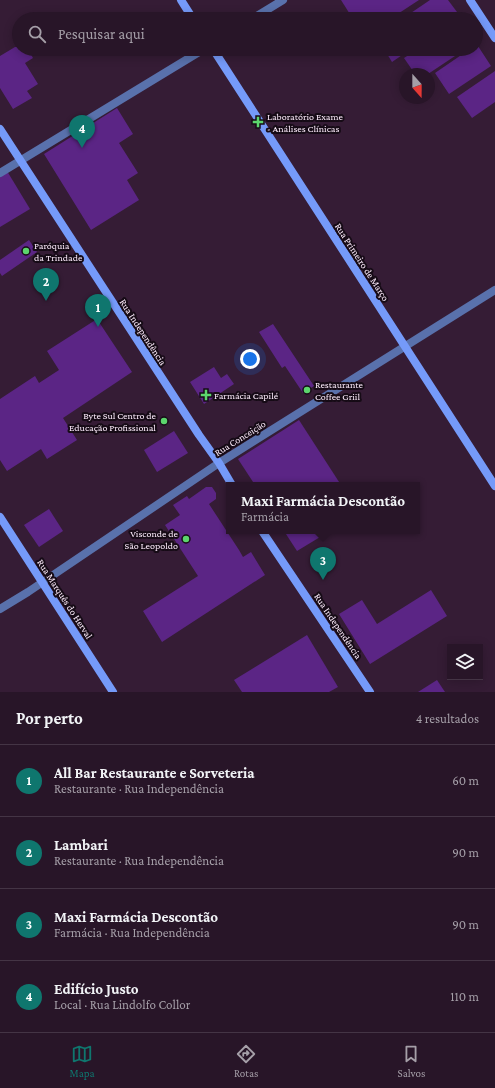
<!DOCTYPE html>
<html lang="pt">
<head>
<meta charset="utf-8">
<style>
	:root { --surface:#281528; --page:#301e30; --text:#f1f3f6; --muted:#a59fa8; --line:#443445; --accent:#0f766e }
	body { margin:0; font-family:"Crimson Pro",serif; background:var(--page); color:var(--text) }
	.controls { position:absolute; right:12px; bottom:12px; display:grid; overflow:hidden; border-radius:0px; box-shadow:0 2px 10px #0003 }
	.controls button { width:36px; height:36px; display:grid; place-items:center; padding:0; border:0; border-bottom:1px solid var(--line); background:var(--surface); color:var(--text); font:20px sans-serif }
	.compass { position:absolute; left:399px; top:68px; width:36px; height:36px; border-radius:50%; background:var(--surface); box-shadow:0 2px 10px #0003; rotate:159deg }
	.you { position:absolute; left:250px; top:359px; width:14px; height:14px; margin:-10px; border:3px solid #fff; border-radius:50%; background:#1a73e8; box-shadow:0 0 0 6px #1a73e833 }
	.badge { display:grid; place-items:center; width:26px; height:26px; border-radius:50%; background:var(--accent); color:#fff; font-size:13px; font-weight:700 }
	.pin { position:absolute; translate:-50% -33px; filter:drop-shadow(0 1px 2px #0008) }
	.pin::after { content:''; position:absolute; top:21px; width:14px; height:12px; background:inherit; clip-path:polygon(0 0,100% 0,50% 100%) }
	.popup { position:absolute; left:226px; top:482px; width:194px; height:52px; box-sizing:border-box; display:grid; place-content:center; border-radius:0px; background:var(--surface); filter:drop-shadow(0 1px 3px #0005); font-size:13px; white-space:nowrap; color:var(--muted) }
	.popup b { font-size:15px; color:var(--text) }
	.popup::after { content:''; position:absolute; left:50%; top:100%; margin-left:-8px; border:8px solid transparent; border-top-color:var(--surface) }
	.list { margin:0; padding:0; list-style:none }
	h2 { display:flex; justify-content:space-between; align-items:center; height:52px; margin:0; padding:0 16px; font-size:17px }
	h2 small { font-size:13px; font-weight:400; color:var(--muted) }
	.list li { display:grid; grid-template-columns:26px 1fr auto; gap:12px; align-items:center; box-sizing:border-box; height:72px; padding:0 16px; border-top:1px solid var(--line) }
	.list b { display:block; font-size:15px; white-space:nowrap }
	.list p { margin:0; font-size:13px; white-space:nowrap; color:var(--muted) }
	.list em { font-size:13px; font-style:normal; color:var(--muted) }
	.icon { flex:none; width:22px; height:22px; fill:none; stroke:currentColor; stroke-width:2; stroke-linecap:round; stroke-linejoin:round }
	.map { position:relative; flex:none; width:495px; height:692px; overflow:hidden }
	.search { position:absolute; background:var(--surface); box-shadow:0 2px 10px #0003; left:12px; right:12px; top:12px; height:44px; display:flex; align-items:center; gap:10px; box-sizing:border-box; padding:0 14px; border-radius:22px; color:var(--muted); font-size:15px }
	.sheet { height:340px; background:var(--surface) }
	nav { display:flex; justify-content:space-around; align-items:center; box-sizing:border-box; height:56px; border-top:1px solid var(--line); background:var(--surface); font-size:11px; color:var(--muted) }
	nav a { display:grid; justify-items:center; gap:2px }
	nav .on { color:var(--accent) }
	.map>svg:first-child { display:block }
</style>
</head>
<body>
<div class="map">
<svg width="495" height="692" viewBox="0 0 495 692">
	<rect width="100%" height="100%" fill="#351c35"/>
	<!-- building -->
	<g fill="#5b2585">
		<polygon points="341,0 419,0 390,19 353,19"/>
		<polygon points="430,0 448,0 460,16 455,19 402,19"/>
		<polygon points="476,43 491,66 449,94 435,73 470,49 476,49"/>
		<polygon points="15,47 19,47 19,49 28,49 33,58 25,63 38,84 27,91 32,98 13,109 0,88 0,56"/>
		<polygon points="384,49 411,49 392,62"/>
		<polygon points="418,49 459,49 461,52 428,74 415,74 404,58"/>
		<polygon points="495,71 495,102 472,118 457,97"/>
		<polygon points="117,108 133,134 119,143 138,173 127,180 139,200 91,230 44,154"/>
		<polygon points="7,171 30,209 0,227 0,175"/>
		<polygon points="29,240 37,252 2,276 0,273 0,260"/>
		<polygon points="97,319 132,372 63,418 77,440 47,459 41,449 7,471 0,460 0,399 35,376 39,383 59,370 47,351"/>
		<polygon points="273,324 314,386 303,393 285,366 282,368 259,332"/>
		<polygon points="214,367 221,378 227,374 234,384 204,404 190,382"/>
		<polygon points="299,420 341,485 255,485 238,459"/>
		<polygon points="174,431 188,453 157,472 144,450"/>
		<polygon points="206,487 212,487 216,493 216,499 209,504 239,550 243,557 251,552 265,575 162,642 143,611 198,576 165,525 180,515 173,505 187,496 189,499"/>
		<polygon points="49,509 63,531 39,547 24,525"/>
		<polygon points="284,531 330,531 297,551"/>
		<polygon points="431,590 447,616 370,664 339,614 362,600 377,624"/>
		<polygon points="307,635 338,687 329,692 242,692 234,680"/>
		<polygon points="437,680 445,692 418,692"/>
	</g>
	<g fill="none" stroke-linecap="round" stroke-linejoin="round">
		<!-- street -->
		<g stroke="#5971ac" stroke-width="8">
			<polyline points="252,19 283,0"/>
			<polyline points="0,173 204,49"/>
			<polyline points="0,609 28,592 219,463 495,290"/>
		</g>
		<!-- secondary -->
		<g stroke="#759af9" stroke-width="8">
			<polyline points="181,0 193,19"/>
			<polyline points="470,0 495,38"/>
			<polyline points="213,49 495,486"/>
			<polyline points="0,129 199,435 219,463 232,485"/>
			<polyline points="0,517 113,692"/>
			<polyline points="262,531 370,692"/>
		</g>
	</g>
	<!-- markers -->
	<g fill="#5cd56d" stroke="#160b16" stroke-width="1.5">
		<path d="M256 116h4v4h4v4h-4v4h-4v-4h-4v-4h4z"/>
		<circle cx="26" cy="251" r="4"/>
		<circle cx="307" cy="390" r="4"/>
		<path d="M204 389h4v4h4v4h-4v4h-4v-4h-4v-4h4z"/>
		<circle cx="164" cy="421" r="4"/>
		<circle cx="186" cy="539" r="4"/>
	</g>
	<g text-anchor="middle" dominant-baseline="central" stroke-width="4" stroke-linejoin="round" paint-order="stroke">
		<!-- poi labels -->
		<g font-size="10" fill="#fdecfc" stroke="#160b16" text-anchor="start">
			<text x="267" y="116">Laboratório Exame<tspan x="267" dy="12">- Análises Clínicas</tspan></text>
			<text x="34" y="245">Paróquia<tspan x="34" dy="12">da Trindade</tspan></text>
			<text x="315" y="384">Restaurante<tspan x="315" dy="12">Coffee Griil</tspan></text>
			<text x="214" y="395">Farmácia Capilé</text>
			<text x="156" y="415" text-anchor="end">Byte Sul Centro de<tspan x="156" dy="12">Educação Profissional</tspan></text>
			<text x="178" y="533" text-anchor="end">Visconde de<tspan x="178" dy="12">São Leopoldo</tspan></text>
		</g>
		<!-- street labels -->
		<g font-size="10" fill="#fdecfc" stroke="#160b16">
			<text transform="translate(362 262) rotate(57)">Rua Primeiro de Março</text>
			<text transform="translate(143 332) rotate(57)">Rua Independência</text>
			<text transform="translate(240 438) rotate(-32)">Rua Conceição</text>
			<text transform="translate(65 599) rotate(57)">Rua Marquês do Herval</text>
			<text transform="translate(338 626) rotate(56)">Rua Independência</text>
		</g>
	</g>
</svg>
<div class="controls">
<button><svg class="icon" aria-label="layers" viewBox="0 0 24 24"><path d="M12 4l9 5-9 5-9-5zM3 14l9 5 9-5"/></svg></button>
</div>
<svg class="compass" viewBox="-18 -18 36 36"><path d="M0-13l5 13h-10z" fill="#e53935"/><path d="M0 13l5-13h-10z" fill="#a59fa8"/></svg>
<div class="you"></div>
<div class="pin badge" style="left:98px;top:327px">1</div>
<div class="pin badge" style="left:46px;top:301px">2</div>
<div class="pin badge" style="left:323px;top:580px">3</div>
<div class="popup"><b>Maxi Farmácia Descontão</b>Farmácia</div>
<div class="pin badge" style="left:82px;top:148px">4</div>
<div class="search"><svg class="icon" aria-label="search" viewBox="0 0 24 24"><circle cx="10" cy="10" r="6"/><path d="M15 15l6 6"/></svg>Pesquisar aqui</div>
</div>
<section class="sheet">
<h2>Por perto<small>4 resultados</small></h2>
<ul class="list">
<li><span class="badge">1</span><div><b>All Bar Restaurante e Sorveteria</b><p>Restaurante · Rua Independência</p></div><em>60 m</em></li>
<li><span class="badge">2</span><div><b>Lambari</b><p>Restaurante · Rua Independência</p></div><em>90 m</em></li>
<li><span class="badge">3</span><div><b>Maxi Farmácia Descontão</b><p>Farmácia · Rua Independência</p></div><em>90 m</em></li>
<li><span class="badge">4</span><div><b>Edifício Justo</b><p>Local · Rua Lindolfo Collor</p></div><em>110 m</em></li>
</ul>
</section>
<nav>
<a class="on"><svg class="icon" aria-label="map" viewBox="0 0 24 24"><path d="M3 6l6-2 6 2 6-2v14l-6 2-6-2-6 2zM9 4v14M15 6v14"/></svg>Mapa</a>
<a><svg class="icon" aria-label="directions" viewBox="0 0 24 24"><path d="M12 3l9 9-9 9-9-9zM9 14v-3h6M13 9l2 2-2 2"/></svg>Rotas</a>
<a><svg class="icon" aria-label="saved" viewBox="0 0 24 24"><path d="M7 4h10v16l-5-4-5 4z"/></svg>Salvos</a>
</nav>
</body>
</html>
